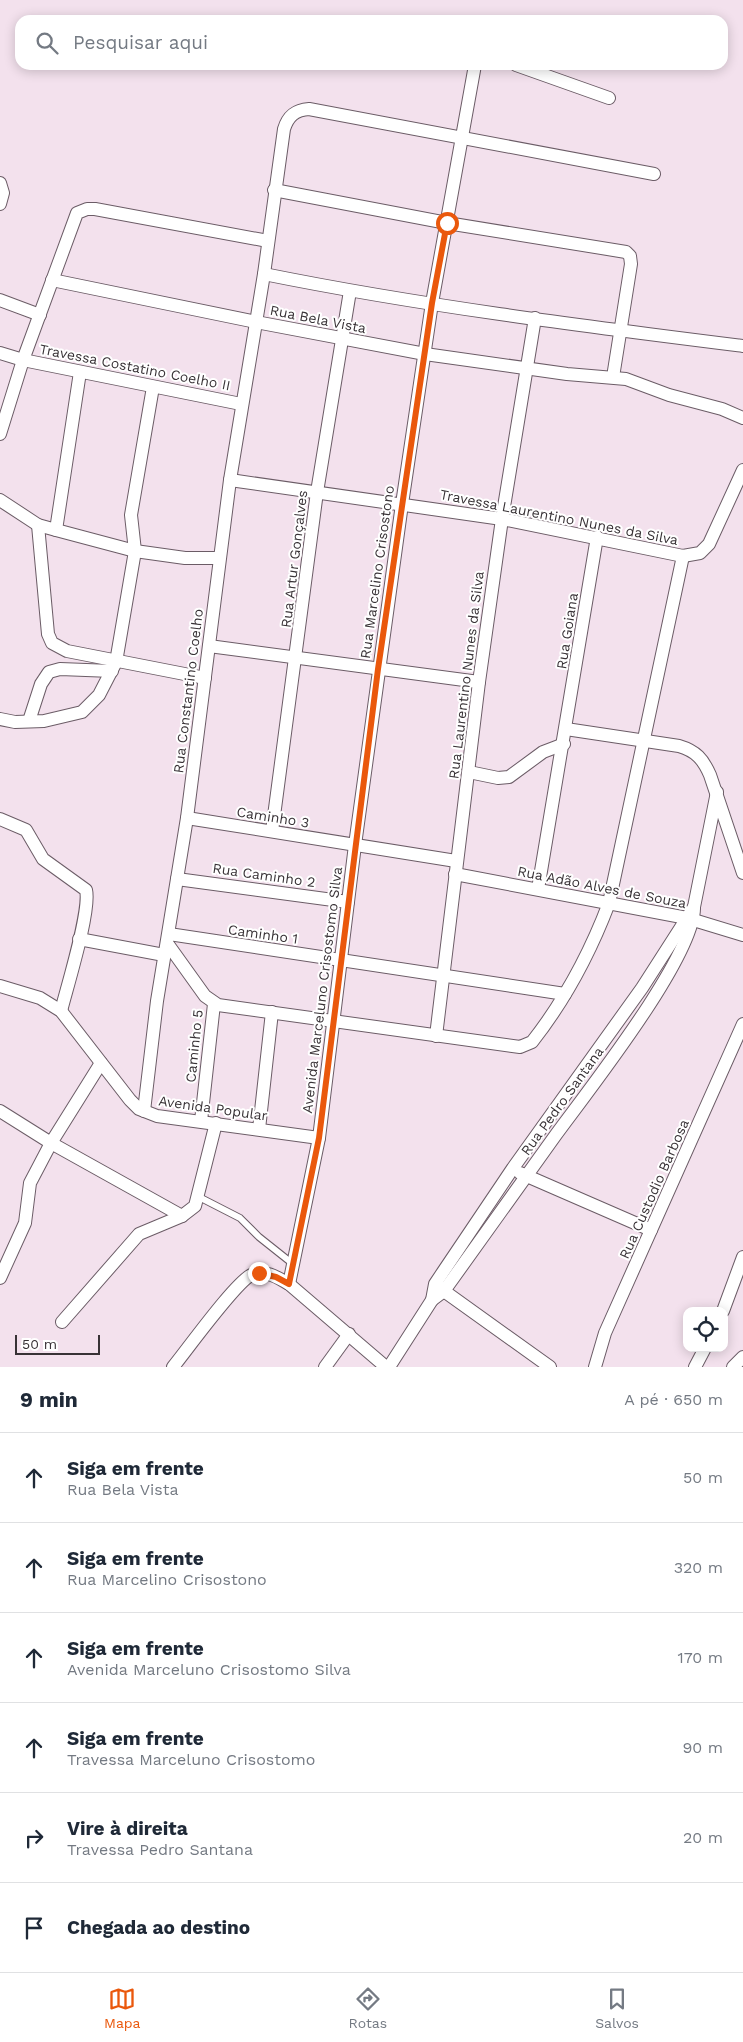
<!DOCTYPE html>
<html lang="pt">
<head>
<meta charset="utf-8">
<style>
	:root { --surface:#fff; --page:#f6f6f7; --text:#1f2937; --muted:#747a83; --line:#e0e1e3; --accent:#ea580c }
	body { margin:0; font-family:"Work Sans",sans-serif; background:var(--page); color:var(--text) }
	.controls { position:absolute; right:15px; bottom:15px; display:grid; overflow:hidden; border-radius:10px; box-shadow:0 2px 12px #0003 }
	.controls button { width:45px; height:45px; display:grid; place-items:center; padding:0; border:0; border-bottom:1px solid var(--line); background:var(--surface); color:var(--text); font:25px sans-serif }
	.scale { position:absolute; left:15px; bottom:12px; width:85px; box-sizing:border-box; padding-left:5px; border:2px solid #383236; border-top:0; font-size:14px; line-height:18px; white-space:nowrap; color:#383236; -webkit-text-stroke:4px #fff; paint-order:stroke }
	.stop { position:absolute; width:15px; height:15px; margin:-11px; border:4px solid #ea580c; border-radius:50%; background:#fff }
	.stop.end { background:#ea580c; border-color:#fff; box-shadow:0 1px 5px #0008 }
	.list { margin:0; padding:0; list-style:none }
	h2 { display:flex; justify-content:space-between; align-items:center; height:65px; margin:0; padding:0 20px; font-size:21px }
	h2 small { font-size:16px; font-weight:400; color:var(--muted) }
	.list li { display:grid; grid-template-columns:32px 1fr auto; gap:15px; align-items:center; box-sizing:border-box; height:90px; padding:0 20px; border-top:1px solid var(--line) }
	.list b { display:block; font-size:19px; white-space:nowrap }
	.list p { margin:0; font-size:16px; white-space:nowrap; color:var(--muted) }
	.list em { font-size:16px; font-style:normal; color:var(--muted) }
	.icon { flex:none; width:28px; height:28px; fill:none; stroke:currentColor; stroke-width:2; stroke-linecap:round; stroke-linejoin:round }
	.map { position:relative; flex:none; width:743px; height:1367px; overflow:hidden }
	.search { position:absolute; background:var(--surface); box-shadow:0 2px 12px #0003; left:15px; right:15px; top:15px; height:55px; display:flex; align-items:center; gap:12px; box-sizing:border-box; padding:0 18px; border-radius:15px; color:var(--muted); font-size:19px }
	.sheet { height:605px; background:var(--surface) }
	nav { display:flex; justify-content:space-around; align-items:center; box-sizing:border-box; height:70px; border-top:1px solid var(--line); background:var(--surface); font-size:14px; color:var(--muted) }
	nav a { display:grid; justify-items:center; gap:2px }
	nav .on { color:var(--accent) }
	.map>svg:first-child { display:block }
</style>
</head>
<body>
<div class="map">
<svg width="743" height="1367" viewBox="0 0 743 1367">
	<rect width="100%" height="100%" fill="#f3e1ed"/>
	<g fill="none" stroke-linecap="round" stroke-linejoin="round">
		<defs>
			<polyline id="lane" points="199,1197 240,1218 259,1237 293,1264"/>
			<g id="street">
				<polyline points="516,65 609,98"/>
				<polyline points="0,183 3,193 0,204"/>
				<polyline points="274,190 447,223 626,252 630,256 631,264 613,377"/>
				<path d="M264,274C422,306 583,326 743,346"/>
				<polyline points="52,280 256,322 425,354 567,374 626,379 669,395 722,409 743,418"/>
				<polyline points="0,300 40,315"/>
				<polyline points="0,353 23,360 241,404"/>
				<polyline points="0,434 23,360 77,213 87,209 95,209 268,241"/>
				<polyline points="230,480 502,519 683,556 700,553 709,544 743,470"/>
				<polyline points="0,500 38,525 56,530 135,551 185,558 219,558"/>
				<polyline points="38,525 48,634 52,643 67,651 205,678"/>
				<polyline points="56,530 80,372"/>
				<polyline points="209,646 479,682"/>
				<polyline points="0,719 15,722 44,721 82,712 99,695 116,662 135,551 131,515 153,387"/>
				<polyline points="29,721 41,684 49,672 60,669 112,671"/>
				<path d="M566,729L679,746C696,751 703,759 710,775L743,873"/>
				<polyline points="469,772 498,778 509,777 543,752 564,744"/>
				<polyline points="187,818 456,861"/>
				<path d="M0,819L26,830L43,859L86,890C91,910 67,987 61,1011"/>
				<polyline points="272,831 317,492 350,291"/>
				<polyline points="455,874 687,918 743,935"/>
				<polyline points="177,879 348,902"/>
				<polyline points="538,889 597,537"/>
				<polyline points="169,934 565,994"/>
				<polyline points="79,939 164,955"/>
				<path d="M167,943L205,996L218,1005L520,1047L532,1042C565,1000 590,953 609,903L683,556"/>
				<polyline points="0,986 40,998 61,1011 130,1100 139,1109 157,1116 319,1138"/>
				<polyline points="436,1036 479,682 502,519 535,318"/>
				<polyline points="0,1111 51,1143 101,1063"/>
				<path d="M144,1111L157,1001L187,818L230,480L264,274L284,129C288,116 295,110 309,109L654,174"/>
				<polyline points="201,1121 214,1004"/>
				<polyline points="259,1129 272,1012"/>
				<polyline points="520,1173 651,1230"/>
				<polyline points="0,1278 25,1223 30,1183 51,1143 182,1216"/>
				<polyline points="289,1284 319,1138 355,845 402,504 432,303 475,65"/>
				<polyline points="437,1286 550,1367"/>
				<path d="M432,1300L444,1291C481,1239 518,1187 555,1136C587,1092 695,956 694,907L717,792"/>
				<polyline points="723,1311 743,1257"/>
				<polyline points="62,1322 139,1234 182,1216 195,1206 216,1123"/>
				<path d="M173,1367C187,1350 237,1280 253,1274C267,1270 278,1278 289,1284L386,1367"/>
				<polyline points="325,1367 349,1334"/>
				<polyline points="389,1367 432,1300 435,1284 443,1272 513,1168 642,988 694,907"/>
				<polyline points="595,1367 605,1333 743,1024"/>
				<polyline points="695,1367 705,1348"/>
				<polyline points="733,1367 743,1357"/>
			</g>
		</defs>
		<!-- lane casing -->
		<use href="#lane" stroke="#6b5c66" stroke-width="8"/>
		<!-- street casing -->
		<use href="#street" stroke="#6b5c66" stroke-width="14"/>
		<!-- lane -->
		<use href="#lane" stroke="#fff" stroke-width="6"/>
		<!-- street -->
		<use href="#street" stroke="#fff" stroke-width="12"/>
	</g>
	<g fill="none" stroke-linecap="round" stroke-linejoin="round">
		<!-- route -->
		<polyline stroke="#ea580c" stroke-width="6" points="259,1273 276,1277 289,1284 319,1138 378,669 432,303 447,223"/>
	</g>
	<g text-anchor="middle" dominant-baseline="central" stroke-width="4" stroke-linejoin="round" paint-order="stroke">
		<!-- street labels -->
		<g font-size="14" fill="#383236" stroke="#fff">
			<text transform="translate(318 319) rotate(11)">Rua Bela Vista</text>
			<text transform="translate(135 367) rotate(11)">Travessa Costatino Coelho II</text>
			<text transform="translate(559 517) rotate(11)">Travessa Laurentino Nunes da Silva</text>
			<text transform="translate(294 559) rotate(-83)">Rua Artur Gonçalves</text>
			<text transform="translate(377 572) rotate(-82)">Rua Marcelino Crisostono</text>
			<text transform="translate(567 631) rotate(-81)">Rua Goiana</text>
			<text transform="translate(466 675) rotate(-83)">Rua Laurentino Nunes da Silva</text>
			<text transform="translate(188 691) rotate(-83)">Rua Constantino Coelho</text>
			<text transform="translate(273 817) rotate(9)">Caminho 3</text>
			<text transform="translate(264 875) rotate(8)">Rua Caminho 2</text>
			<text transform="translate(602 887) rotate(11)">Rua Adão Alves de Souza</text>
			<text transform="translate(263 934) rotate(8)">Caminho 1</text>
			<text transform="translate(322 990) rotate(-83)">Avenida Marceluno Crisostomo Silva</text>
			<text transform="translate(194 1046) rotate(-84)">Caminho 5</text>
			<text transform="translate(562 1101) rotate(-54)">Rua Pedro Santana</text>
			<text transform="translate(213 1108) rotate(8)">Avenida Popular</text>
			<text transform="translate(654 1189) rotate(-66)">Rua Custodio Barbosa</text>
		</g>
	</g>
</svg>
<div class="controls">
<button><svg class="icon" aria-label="locate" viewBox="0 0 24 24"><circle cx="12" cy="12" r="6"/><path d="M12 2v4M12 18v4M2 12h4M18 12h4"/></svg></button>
</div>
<div class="scale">50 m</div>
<div class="stop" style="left:447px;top:223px"></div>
<div class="stop end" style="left:259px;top:1273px"></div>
<div class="search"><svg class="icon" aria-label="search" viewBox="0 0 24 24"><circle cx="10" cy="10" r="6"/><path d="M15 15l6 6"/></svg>Pesquisar aqui</div>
</div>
<section class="sheet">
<h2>9 min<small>A pé · 650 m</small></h2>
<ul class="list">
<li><svg class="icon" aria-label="ahead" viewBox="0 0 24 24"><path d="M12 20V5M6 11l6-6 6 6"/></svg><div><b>Siga em frente</b><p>Rua Bela Vista</p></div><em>50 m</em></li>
<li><svg class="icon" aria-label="ahead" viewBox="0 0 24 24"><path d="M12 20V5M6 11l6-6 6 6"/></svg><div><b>Siga em frente</b><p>Rua Marcelino Crisostono</p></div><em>320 m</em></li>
<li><svg class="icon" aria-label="ahead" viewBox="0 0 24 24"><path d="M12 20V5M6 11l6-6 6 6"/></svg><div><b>Siga em frente</b><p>Avenida Marceluno Crisostomo Silva</p></div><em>170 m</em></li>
<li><svg class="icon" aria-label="ahead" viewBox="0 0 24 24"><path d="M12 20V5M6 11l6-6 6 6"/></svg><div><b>Siga em frente</b><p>Travessa Marceluno Crisostomo</p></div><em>90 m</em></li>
<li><svg class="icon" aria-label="right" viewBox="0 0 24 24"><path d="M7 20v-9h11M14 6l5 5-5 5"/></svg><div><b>Vire à direita</b><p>Travessa Pedro Santana</p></div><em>20 m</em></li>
<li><svg class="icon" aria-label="arrive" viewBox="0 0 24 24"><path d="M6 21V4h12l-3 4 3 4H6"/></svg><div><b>Chegada ao destino</b></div></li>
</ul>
</section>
<nav>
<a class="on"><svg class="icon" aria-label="map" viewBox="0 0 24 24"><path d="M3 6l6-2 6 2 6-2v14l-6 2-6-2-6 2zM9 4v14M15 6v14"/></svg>Mapa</a>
<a><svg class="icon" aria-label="directions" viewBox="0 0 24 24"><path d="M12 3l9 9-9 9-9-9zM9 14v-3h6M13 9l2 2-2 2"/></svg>Rotas</a>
<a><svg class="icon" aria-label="saved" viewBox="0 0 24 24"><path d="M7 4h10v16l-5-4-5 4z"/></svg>Salvos</a>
</nav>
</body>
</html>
